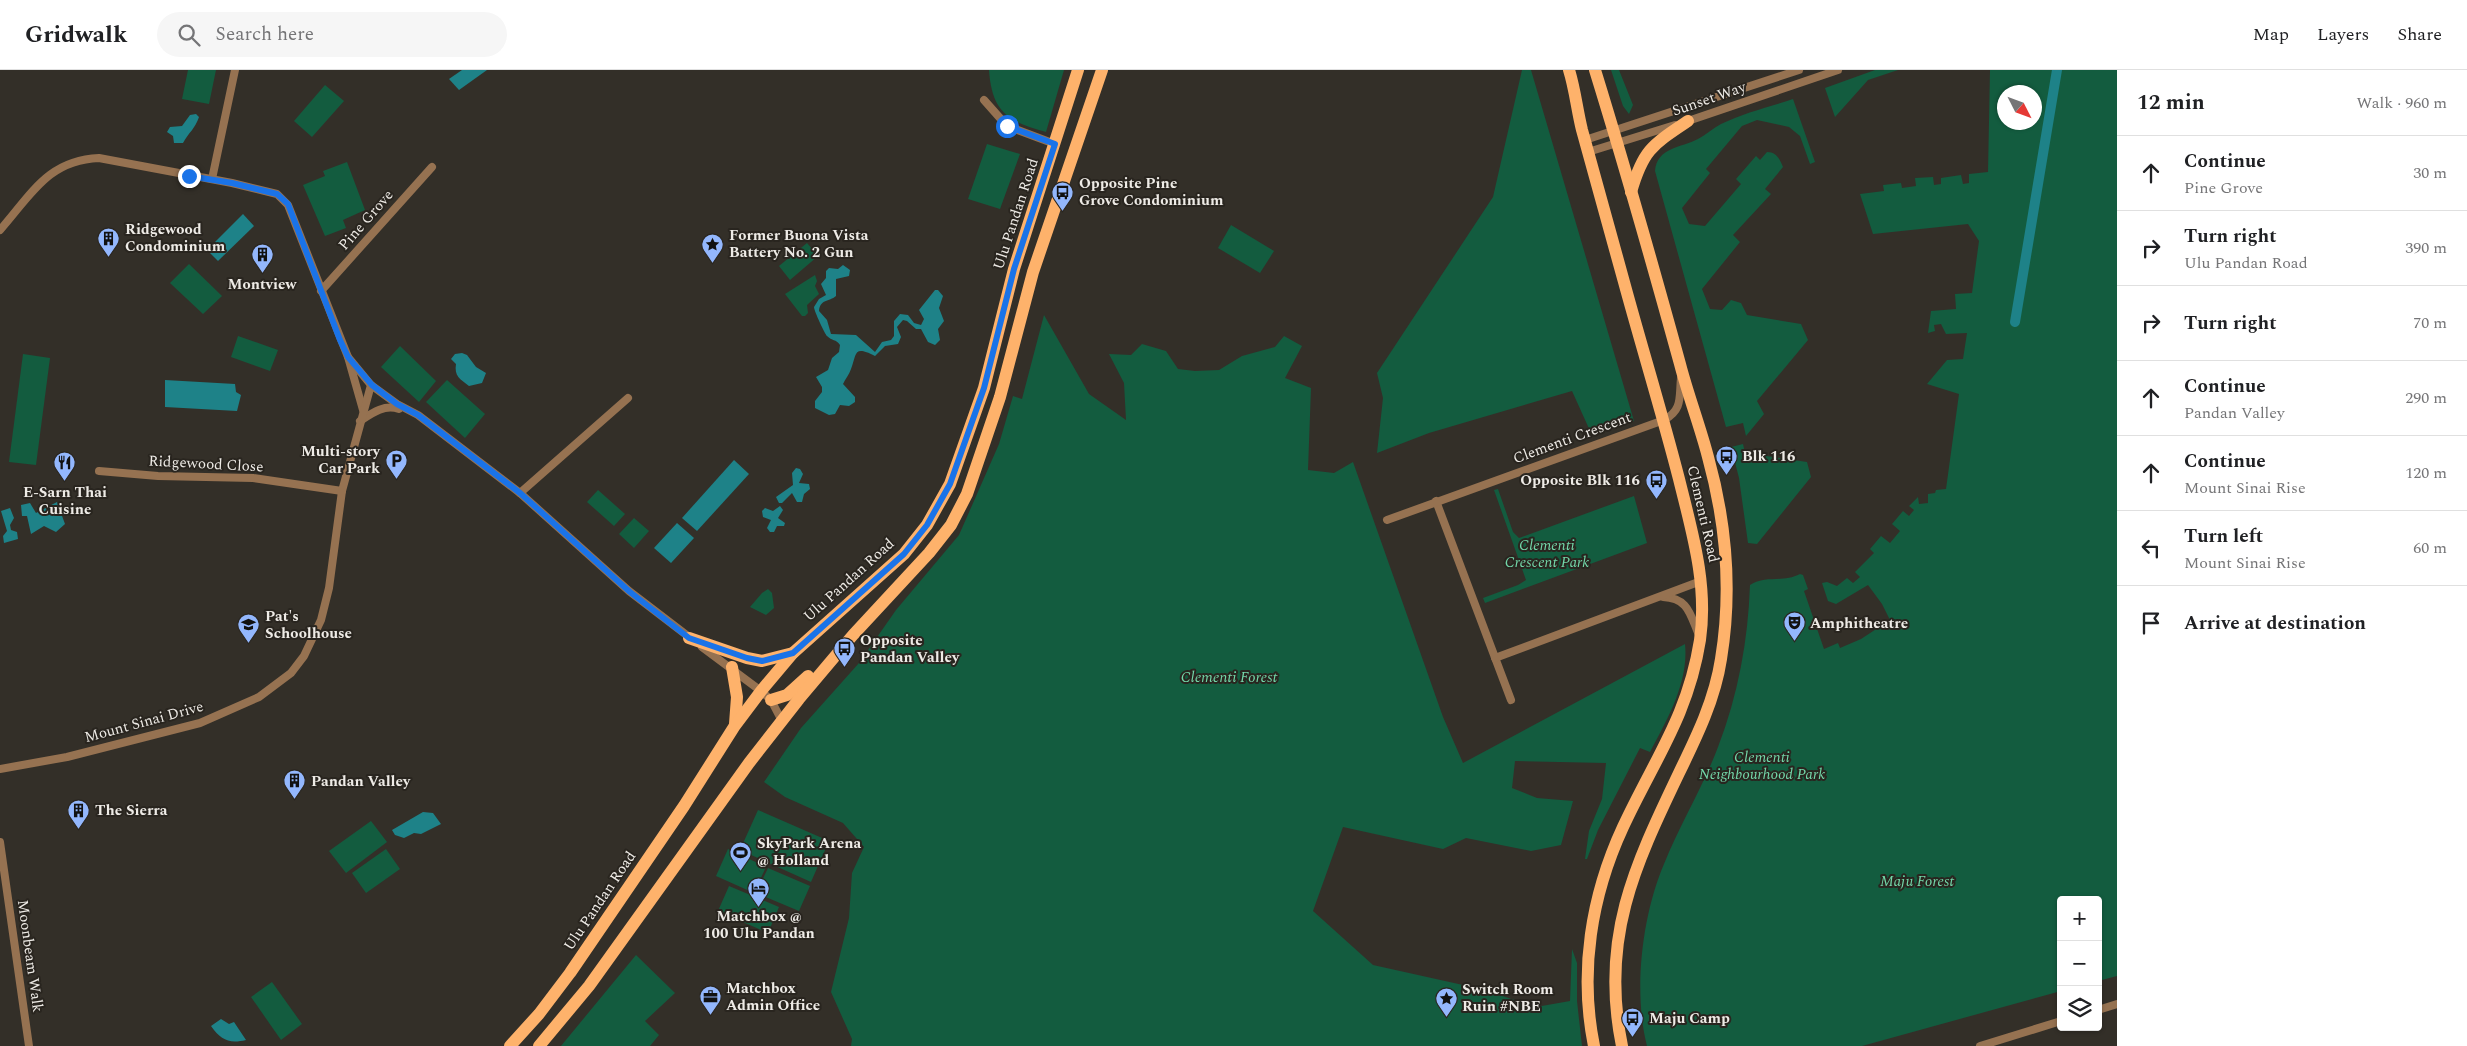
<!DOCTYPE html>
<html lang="en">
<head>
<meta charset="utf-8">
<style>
	:root { --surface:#fff; --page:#f6f6f6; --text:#202124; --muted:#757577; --line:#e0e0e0 }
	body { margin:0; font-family:Spectral,serif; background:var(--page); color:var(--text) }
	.controls { position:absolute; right:15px; bottom:15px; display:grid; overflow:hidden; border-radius:5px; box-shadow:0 1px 4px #0004 }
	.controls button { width:45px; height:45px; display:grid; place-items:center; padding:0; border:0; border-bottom:1px solid var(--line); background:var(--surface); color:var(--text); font:25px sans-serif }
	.compass { position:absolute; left:1997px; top:15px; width:45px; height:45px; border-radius:50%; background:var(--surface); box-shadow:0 1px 4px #0004; rotate:132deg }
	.stop { position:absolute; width:15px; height:15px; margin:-11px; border:4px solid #1a73e8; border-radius:50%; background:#fff }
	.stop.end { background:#1a73e8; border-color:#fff; box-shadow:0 1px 5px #0008 }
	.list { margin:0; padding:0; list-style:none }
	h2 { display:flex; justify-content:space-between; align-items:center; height:65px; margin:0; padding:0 20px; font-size:21px }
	h2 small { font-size:16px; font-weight:400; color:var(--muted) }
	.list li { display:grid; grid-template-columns:32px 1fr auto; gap:15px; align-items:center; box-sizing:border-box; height:75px; padding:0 20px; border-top:1px solid var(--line) }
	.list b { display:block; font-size:19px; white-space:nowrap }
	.list p { margin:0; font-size:16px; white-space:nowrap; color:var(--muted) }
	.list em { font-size:16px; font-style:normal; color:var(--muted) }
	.icon { flex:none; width:28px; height:28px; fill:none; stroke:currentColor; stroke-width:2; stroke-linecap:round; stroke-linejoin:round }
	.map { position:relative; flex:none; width:2117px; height:976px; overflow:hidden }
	header { display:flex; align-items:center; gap:30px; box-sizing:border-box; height:70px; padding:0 25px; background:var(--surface); border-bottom:1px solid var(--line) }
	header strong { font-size:24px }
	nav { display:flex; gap:28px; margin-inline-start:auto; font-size:18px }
	.search { width:350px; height:45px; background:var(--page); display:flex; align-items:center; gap:12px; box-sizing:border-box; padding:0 18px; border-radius:28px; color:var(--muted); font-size:19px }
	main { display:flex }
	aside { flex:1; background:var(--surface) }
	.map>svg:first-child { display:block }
</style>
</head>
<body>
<header>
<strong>Gridwalk</strong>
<div class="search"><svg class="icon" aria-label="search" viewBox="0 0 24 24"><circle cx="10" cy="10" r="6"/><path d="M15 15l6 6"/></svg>Search here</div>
<nav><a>Map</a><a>Layers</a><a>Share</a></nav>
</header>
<main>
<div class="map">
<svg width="2117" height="976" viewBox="0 0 2117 976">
	<rect width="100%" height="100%" fill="#332f28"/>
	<!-- green -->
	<g fill="#135c3f" fill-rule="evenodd">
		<polygon points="188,0 216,0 209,34 182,29"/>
		<path d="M989,0H1064L1046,62C1007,51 992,42 989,0Z"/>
		<polygon points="1522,0 1531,0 1634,351 1591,363 1572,321 1429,363 1377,383 1383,328 1377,303 1493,127"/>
		<polygon points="1611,0 1619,0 1633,35 1629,44 1623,36"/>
		<polygon points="1875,0 1898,0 1868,10 1835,47 1825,18"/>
		<path d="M1990,0H2117V906L2098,911V830H2061V921L1862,976H1647C1633,922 1642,845 1664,794C1680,754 1703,717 1718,677C1738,625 1748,571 1750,515C1765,505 1783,513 1800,504L1803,505L1808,519L1804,521L1824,579L1838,573L1840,578L1861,569L1890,550L1882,534L1868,515L1836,534L1828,531L1822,513L1827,512L1837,516L1847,508L1853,513L1860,507L1855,502L1874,483L1870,479L1881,466L1890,473L1900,461L1892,454L1903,441L1909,446L1914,440L1909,436L1918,427L1919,434L1928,433V424L1935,423L1936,420L1946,419L1959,324L1927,314L1947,290L1963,289L1967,263L1946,264L1941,254L1934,255L1935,261L1928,263L1931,241L1956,239L1955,224L1972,223L1979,171L1968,154L1873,164L1860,124L1884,121L1883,115L1901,113L1902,118L1916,116L1915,108L1933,107L1934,115L1941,114V108L1961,105L1963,114L1969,113V104L1988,102ZM2034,22V52H2004V22Z"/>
		<polygon points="325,15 344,31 312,67 294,51"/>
		<path d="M1793,29L1815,92L1810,94L1800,66L1789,57L1757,50L1742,56L1706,99L1710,103L1682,138L1689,154L1705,156L1741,114L1736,109L1756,86L1760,90L1767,82C1776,82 1780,89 1783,97L1765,119L1771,124L1733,165L1740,172L1702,219L1710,239L1722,240L1731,230L1741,233L1747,245L1801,254L1808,270L1757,331L1764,344L1746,366L1743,353L1726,357L1655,101C1657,77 1681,78 1698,69C1706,65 1713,58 1721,54C1743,43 1769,37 1793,29Z"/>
		<polygon points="987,74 1020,84 1000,139 968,129"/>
		<polygon points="347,92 365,140 343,150 346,158 325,166 303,115 325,106 323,101"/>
		<polygon points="1231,155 1274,181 1260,203 1218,178"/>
		<polygon points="807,173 818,186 790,210 779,196"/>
		<polygon points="189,194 222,226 203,244 170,213"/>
		<polygon points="815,205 817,211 815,216 819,224 807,235 808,243 805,246 802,246 785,224"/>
		<path d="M1044,245L1089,324L1126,350L1124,313L1109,284L1131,285L1142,274L1166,281L1178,299L1195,301L1219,300L1242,286L1275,277L1284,266L1302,276L1285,308L1311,318L1308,400L1334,403L1353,392L1443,647L1463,693L1685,574C1689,612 1667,650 1650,682L1640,678L1598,760L1587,789H1585L1589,761L1602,729L1606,693L1515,691L1512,718L1537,728L1573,731L1561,775L1531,781L1466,768L1443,779L1343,757L1313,841L1373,895L1481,919L1536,937L1570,931L1572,879L1577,893V931L1582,976H851L852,969L831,922L849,848L852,803L864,777L843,753L785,727L764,712L801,658L859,593L896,540L959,465L999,374L1013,326L1022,329Z"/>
		<polygon points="238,266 278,280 270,301 231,287"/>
		<polygon points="400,276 436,311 419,332 381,297"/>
		<polygon points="23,284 50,288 36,395 9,392"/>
		<polygon points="447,310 485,344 465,368 426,332"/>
		<polygon points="1743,374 1745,383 1807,392 1811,407 1757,474 1748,473 1739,408 1731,377"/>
		<polygon points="1498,419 1513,462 1519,468 1634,426 1647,473 1485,533 1483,528 1518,515 1526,510 1494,420"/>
		<polygon points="598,420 625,444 614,456 587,432"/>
		<polygon points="634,448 649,461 634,478 619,464"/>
		<polygon points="768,519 772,523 774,538 766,545 750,537 762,523"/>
		<polygon points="758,740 829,771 811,812 740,780"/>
		<polygon points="371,751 387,772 346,803 329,781"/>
		<polygon points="386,779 400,799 366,823 352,803"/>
		<polygon points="728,779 766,797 754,823 716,806"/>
		<polygon points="768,798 810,816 799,841 756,823"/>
		<polygon points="729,816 779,837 768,863 718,841"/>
		<polygon points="636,885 675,923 645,951 659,965 650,976 561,976"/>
		<polygon points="272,912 302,954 281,970 251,927"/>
	</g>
	<!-- water -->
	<g fill="#1e8288">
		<polygon points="462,0 487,0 459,20 449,9"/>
		<path d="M196,44L199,47C195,59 189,62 183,73H174L173,66L167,62L170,57L182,56L190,45Z"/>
		<polygon points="243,144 254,156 218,191 207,180"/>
		<path d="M843,195L850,200L849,206L836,209V226C829,232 820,229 819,241L827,250L831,264L856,265L875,282L882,272L891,270L894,266V251L900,244L908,245L914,253L921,255L924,249L919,240L935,220H938L943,226L939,238L944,251L938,259L940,270L935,275L928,272L921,259H916L907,251L903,250L897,257L901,267L898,274L885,276L875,286C853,275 857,284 851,299C849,305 845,309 843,314L855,327V332L849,336L840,335L835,344L829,345L815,338V331L822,322V317L816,307L828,300L832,288L839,282L840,275C836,269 832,271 827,266C825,264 814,241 814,237L819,229L826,225L821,214L826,208V201L829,198L838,199Z"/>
		<path d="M462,283L467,285L476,297L486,303L482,313L469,316C460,309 454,306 456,294L451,289L455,284Z"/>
		<polygon points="165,310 235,314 236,322 241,325 237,341 165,337"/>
		<polygon points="734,390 749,404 697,461 682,448"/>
		<polygon points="796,398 800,399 803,404 799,413 809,414 810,419 804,424 802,432 797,432 792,423 782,433 779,433 776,427 793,415 792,403"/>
		<polygon points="57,432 65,454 56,462 44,456 31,464 27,446 22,446 21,435 30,433 36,443"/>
		<polygon points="780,436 783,440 778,448 785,453 784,456 777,456 774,462 770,462 767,458 771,450 763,447 762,441 765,438 773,441"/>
		<polygon points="10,438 14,448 10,455 11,460 17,462 18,469 4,473 3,466 7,461 1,441"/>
		<polygon points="677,453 694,468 671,493 654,478"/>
		<polygon points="423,742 433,743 441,754 421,764 414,763 404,768 395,765 392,760"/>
		<path d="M221,949L229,954L234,952L246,970C229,974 221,970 211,956Z"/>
	</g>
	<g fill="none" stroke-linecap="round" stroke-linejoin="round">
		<!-- canal -->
		<polyline stroke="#1e8288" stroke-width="10" points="2015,252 2057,0"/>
		<!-- street -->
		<g stroke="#967251" stroke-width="8">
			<polyline points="984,30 1007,56 1055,74"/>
			<polyline points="1685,52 1838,0"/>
			<polyline points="1585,70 1799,0"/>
			<polyline points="1588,82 1675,55"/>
			<polyline points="212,109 235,0"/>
			<path d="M0,160C31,125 48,90 99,88L232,113L277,124L288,135L348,287L363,340"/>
			<polyline points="321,221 432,97"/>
			<polyline points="348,287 371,315 397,334 418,345 520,423 629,521 693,570"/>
			<path d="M360,351C372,343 384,334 399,339"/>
			<polyline points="99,401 158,406 253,408 342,421"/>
			<polyline points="520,423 628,328"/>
			<polyline points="1436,431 1511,630"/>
			<path d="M1387,450L1664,350C1683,340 1679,327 1681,308"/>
			<path d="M1663,527C1689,528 1690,545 1699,565"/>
			<polyline points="702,577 761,621 771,630 782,651"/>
			<polyline points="1495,588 1701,511"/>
			<polyline points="0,699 67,687 200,653 259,627 291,603 304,586 321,550 329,518 342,421 371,315"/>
			<polyline points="0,772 29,976"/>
			<polyline points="2098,940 2117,934"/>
			<polyline points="1980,976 2061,951"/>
		</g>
		<!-- primary -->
		<g stroke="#feb26b" stroke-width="12">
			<path d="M1569,0C1575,19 1577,40 1582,60C1596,111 1610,162 1624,212C1642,278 1662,343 1679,409C1692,462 1708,514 1700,570C1688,646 1654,690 1623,757C1591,826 1579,902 1594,976"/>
			<path d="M1595,0C1625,97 1653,196 1680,294C1688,325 1700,356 1708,387C1726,452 1732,522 1721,589C1715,629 1697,666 1679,703C1634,797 1600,869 1622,976"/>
			<path d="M1631,122C1643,80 1652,75 1688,51"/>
			<polyline points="689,568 747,588 762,591 793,583"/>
			<polyline points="732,597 737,627 735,654"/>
			<polyline points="771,630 787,625 808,606"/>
			<polyline points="510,976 539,944 570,903 684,736 734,657 761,621 793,583 904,484 927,455 950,414 984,318 1014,199 1078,0"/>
			<polyline points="539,976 589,916 749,693 799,629 853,565 929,483 951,455 967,424 1000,327 1033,202 1102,0"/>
		</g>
	</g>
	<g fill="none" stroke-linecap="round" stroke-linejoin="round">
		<!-- route -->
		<polyline stroke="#1a73e8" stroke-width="6" points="189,106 232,113 277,124 288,134 340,270 348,287 372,315 397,334 418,345 520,423 630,522 689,568 747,588 762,591 793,583 904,484 927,455 950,414 984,318 1014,199 1055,74 1007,56"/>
	</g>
	<!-- icons -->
	<defs>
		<symbol id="bus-pin" viewBox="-11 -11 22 30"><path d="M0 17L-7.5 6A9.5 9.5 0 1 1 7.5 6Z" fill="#93b7fd" stroke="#29251f"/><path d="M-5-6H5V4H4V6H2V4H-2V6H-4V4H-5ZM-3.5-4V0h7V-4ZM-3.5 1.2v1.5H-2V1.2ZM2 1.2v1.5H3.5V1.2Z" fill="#111"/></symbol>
		<symbol id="building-pin" viewBox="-11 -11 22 30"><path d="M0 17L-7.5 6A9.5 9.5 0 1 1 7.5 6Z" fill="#93b7fd" stroke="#29251f"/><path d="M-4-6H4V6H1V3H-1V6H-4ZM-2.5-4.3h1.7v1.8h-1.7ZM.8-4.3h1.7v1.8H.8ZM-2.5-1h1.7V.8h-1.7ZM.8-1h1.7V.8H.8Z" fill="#111"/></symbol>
		<symbol id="sight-pin" viewBox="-11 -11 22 30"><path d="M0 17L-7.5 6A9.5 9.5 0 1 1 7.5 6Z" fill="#93b7fd" stroke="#29251f"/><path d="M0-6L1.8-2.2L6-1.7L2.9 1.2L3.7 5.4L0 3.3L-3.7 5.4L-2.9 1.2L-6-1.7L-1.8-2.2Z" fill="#111"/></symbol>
		<symbol id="parking-pin" viewBox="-11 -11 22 30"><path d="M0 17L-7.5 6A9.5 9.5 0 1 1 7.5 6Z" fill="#93b7fd" stroke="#29251f"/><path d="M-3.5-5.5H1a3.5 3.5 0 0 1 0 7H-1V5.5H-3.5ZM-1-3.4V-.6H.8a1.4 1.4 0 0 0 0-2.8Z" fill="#111"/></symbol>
		<symbol id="restaurant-pin" viewBox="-11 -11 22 30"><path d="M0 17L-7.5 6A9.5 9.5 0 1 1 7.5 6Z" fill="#93b7fd" stroke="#29251f"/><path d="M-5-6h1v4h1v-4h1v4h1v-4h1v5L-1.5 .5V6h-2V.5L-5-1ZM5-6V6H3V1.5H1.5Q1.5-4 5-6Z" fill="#111"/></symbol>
		<symbol id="theatre-pin" viewBox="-11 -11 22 30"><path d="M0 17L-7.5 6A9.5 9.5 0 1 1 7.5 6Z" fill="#93b7fd" stroke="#29251f"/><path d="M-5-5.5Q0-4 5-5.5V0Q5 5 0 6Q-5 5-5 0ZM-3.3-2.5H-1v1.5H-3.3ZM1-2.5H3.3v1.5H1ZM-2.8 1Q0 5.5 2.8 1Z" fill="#111"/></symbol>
		<symbol id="school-pin" viewBox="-11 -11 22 30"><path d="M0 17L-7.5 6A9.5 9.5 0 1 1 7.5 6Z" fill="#93b7fd" stroke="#29251f"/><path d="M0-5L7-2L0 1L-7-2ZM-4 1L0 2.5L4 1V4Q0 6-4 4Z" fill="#111"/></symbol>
		<symbol id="stadium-pin" viewBox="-11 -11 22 30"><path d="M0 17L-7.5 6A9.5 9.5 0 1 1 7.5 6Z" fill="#93b7fd" stroke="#29251f"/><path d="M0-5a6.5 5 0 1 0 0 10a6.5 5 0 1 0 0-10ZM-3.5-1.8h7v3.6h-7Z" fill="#111"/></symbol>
		<symbol id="hotel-pin" viewBox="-11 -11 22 30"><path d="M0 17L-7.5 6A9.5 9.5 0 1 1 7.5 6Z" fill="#93b7fd" stroke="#29251f"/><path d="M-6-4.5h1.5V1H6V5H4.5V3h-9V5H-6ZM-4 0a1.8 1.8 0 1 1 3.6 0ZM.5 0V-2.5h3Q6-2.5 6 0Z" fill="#111"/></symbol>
		<symbol id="office-pin" viewBox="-11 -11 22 30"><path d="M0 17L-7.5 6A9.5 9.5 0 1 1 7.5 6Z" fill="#93b7fd" stroke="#29251f"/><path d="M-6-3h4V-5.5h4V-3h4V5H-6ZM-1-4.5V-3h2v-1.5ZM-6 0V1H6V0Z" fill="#111"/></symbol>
	</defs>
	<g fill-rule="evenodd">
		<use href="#bus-pin" x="1050" y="110" width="25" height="34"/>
		<use href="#building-pin" x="96" y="156" width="25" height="34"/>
		<use href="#sight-pin" x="700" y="162" width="25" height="34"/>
		<use href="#building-pin" x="250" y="172" width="25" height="34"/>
		<use href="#bus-pin" x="1714" y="374" width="25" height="34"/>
		<use href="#parking-pin" x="384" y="378" width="25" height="34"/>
		<use href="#restaurant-pin" x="52" y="380" width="25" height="34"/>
		<use href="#bus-pin" x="1644" y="398" width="25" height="34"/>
		<use href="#theatre-pin" x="1782" y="540" width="25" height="34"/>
		<use href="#school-pin" x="236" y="542" width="25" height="34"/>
		<use href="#bus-pin" x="832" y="566" width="25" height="34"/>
		<use href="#building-pin" x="282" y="698" width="25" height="34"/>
		<use href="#building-pin" x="66" y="728" width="25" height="34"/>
		<use href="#stadium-pin" x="728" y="770" width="25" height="34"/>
		<use href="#hotel-pin" x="746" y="806" width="25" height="34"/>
		<use href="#office-pin" x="698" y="914" width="25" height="34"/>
		<use href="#sight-pin" x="1434" y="916" width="25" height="34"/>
		<use href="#bus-pin" x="1620" y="936" width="25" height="34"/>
	</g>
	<g text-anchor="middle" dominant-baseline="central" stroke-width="4" stroke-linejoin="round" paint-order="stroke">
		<!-- street labels -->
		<g font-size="15" fill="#eeebe6" stroke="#29251f">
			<text transform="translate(1709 29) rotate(-19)">Sunset Way</text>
			<text transform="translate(1016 144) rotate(-72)">Ulu Pandan Road</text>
			<text transform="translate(366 150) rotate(-49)">Pine Grove</text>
			<text transform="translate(1572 368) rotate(-20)">Clementi Crescent</text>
			<text transform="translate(206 394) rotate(3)">Ridgewood Close</text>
			<text transform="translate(1703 444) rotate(77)">Clementi Road</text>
			<text transform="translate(849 510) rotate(-42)">Ulu Pandan Road</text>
			<text transform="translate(144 652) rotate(-15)">Mount Sinai Drive</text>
			<text transform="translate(600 831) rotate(-56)">Ulu Pandan Road</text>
			<text transform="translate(30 886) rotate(82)">Moonbeam Walk</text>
		</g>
		<!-- poi labels -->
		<g font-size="15" font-weight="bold" fill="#eeebe6" stroke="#29251f" text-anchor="start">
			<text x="1079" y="113">Opposite Pine<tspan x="1079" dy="17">Grove Condominium</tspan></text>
			<text x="125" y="159">Ridgewood<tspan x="125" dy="17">Condominium</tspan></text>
			<text x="729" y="165">Former Buona Vista<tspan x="729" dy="17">Battery No. 2 Gun</tspan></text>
			<text x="262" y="214" text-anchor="middle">Montview</text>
			<text x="380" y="381" text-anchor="end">Multi-story<tspan x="380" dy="17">Car Park</tspan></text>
			<text x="1742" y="386">Blk 116</text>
			<text x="1640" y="410" text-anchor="end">Opposite Blk 116</text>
			<text x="65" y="422" text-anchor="middle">E-Sarn Thai<tspan x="65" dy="17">Cuisine</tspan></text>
			<text x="265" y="546">Pat's<tspan x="265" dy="17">Schoolhouse</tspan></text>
			<text x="1810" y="553">Amphitheatre</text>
			<text x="860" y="570">Opposite<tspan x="860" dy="17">Pandan Valley</tspan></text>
			<text x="311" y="711">Pandan Valley</text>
			<text x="95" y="740">The Sierra</text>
			<text x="757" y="773">SkyPark Arena<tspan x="757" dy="17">@ Holland</tspan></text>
			<text x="759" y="846" text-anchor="middle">Matchbox @<tspan x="759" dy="17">100 Ulu Pandan</tspan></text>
			<text x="726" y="918">Matchbox<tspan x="726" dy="17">Admin Office</tspan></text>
			<text x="1462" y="919">Switch Room<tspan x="1462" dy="17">Ruin #NBE</tspan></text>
			<text x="1649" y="948">Maju Camp</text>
		</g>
		<!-- park labels -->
		<g font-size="15" font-style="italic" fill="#73d7a9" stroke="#29251f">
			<text x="1547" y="475">Clementi<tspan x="1547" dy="17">Crescent Park</tspan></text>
			<text x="1229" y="607">Clementi Forest</text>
			<text x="1762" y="687">Clementi<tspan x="1762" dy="17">Neighbourhood Park</tspan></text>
			<text x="1917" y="811">Maju Forest</text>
		</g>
	</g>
</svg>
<div class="controls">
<button>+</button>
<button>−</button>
<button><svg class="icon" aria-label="layers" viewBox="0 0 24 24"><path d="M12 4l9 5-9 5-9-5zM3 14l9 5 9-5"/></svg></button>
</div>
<svg class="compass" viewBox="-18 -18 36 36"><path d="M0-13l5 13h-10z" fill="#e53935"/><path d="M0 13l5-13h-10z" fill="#757577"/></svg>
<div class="stop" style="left:1007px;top:56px"></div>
<div class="stop end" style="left:189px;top:106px"></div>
</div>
<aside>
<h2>12 min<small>Walk · 960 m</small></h2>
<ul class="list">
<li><svg class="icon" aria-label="ahead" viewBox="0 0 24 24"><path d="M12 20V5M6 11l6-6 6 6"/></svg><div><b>Continue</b><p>Pine Grove</p></div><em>30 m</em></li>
<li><svg class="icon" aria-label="right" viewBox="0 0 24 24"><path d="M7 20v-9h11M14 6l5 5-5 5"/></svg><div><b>Turn right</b><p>Ulu Pandan Road</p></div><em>390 m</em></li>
<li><svg class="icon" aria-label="right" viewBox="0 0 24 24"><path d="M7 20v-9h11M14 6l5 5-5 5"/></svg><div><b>Turn right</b></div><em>70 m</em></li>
<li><svg class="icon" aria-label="ahead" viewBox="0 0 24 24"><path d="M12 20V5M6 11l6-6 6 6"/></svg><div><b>Continue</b><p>Pandan Valley</p></div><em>290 m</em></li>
<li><svg class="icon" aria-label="ahead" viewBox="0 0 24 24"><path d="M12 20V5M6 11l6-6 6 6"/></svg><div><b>Continue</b><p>Mount Sinai Rise</p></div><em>120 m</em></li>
<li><svg class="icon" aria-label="left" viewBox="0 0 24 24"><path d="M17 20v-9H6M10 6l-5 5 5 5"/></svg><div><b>Turn left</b><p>Mount Sinai Rise</p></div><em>60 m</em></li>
<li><svg class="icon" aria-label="arrive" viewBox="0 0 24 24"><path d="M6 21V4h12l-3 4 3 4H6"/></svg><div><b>Arrive at destination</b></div></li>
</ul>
</aside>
</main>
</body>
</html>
